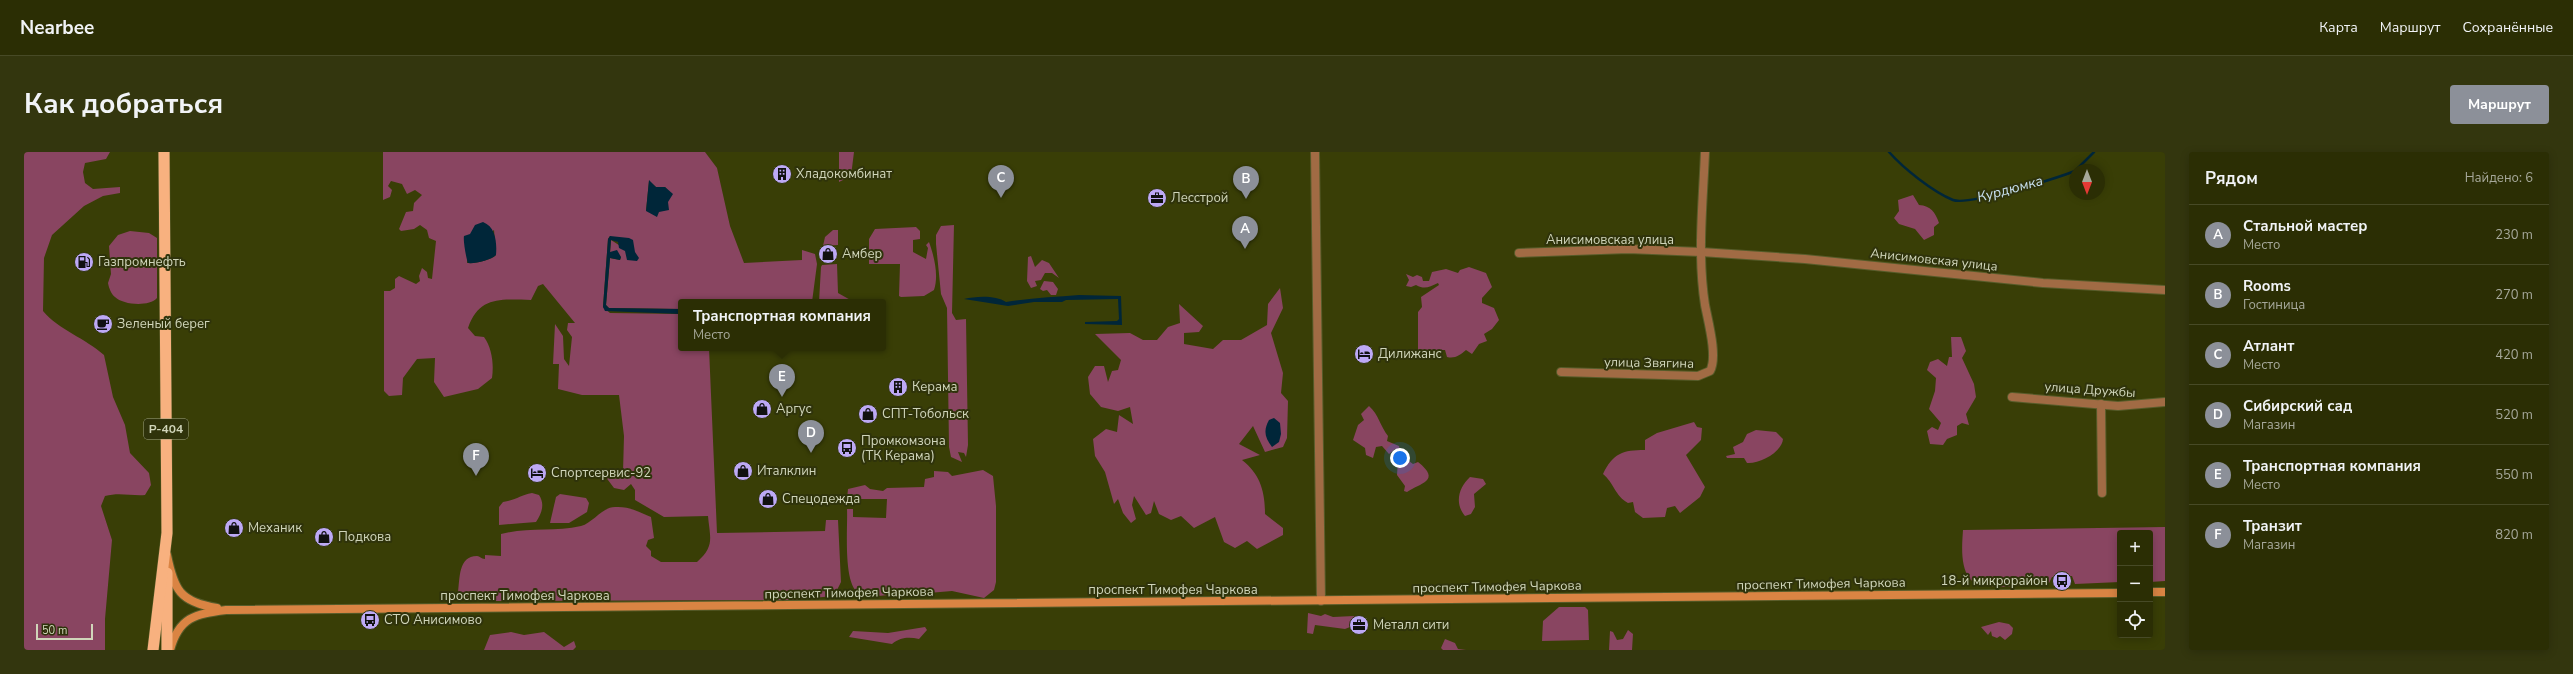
<!DOCTYPE html>
<html lang="ru">
<head>
<meta charset="utf-8">
<style>
	:root { --surface:#2b2e04; --page:#33360e; --text:#f1f3f6; --muted:#a6a89a; --line:#474a26; --accent:#8c9099 }
	body { margin:0; font-family:"Nunito Sans",sans-serif; background:var(--page); color:var(--text) }
	.controls { position:absolute; right:12px; bottom:12px; display:grid; overflow:hidden; border-radius:4px; box-shadow:0 2px 10px #0003 }
	.controls button { width:36px; height:36px; display:grid; place-items:center; padding:0; border:0; border-bottom:1px solid var(--line); background:var(--surface); color:var(--text); font:20px sans-serif }
	.compass { position:absolute; left:2045px; top:12px; width:36px; height:36px; border-radius:50%; background:var(--surface); box-shadow:0 2px 10px #0003; rotate:180deg }
	.scale { position:absolute; left:12px; bottom:10px; width:57px; box-sizing:border-box; padding-left:4px; border:2px solid #d0d5ba; border-top:0; font-size:11px; line-height:14px; white-space:nowrap; color:#d0d5ba; -webkit-text-stroke:3px #2f330b; paint-order:stroke }
	.you { position:absolute; left:1376px; top:306px; width:14px; height:14px; margin:-10px; border:3px solid #fff; border-radius:50%; background:#1a73e8; box-shadow:0 0 0 6px #1a73e833 }
	.badge { display:grid; place-items:center; width:26px; height:26px; border-radius:50%; background:var(--accent); color:#fff; font-size:13px; font-weight:700 }
	.pin { position:absolute; translate:-50% -33px; filter:drop-shadow(0 1px 2px #0008) }
	.pin::after { content:''; position:absolute; top:21px; width:14px; height:12px; background:inherit; clip-path:polygon(0 0,100% 0,50% 100%) }
	.popup { position:absolute; left:654px; top:147px; width:208px; height:52px; box-sizing:border-box; display:grid; place-content:center; border-radius:4px; background:var(--surface); filter:drop-shadow(0 1px 3px #0005); font-size:13px; white-space:nowrap; color:var(--muted) }
	.popup b { font-size:15px; color:var(--text) }
	.popup::after { content:''; position:absolute; left:50%; top:100%; margin-left:-8px; border:8px solid transparent; border-top-color:var(--surface) }
	.list { margin:0; padding:0; list-style:none }
	h2 { display:flex; justify-content:space-between; align-items:center; height:52px; margin:0; padding:0 16px; font-size:17px }
	h2 small { font-size:13px; font-weight:400; color:var(--muted) }
	.list li { display:grid; grid-template-columns:26px 1fr auto; gap:12px; align-items:center; box-sizing:border-box; height:60px; padding:0 16px; border-top:1px solid var(--line) }
	.list b { display:block; font-size:15px; white-space:nowrap }
	.list p { margin:0; font-size:13px; white-space:nowrap; color:var(--muted) }
	.list em { font-size:13px; font-style:normal; color:var(--muted) }
	.icon { flex:none; width:22px; height:22px; fill:none; stroke:currentColor; stroke-width:2; stroke-linecap:round; stroke-linejoin:round }
	.map { position:relative; flex:none; width:2141px; height:498px; overflow:hidden; border-radius:4px }
	header { display:flex; align-items:center; gap:24px; box-sizing:border-box; height:56px; padding:0 20px; background:var(--surface); border-bottom:1px solid var(--line) }
	header strong { font-size:19px }
	nav { display:flex; gap:22px; margin-inline-start:auto; font-size:14px }
	.intro { display:flex; align-items:center; justify-content:space-between; box-sizing:border-box; height:96px; padding:0 24px }
	h1 { margin:0; font-size:28px }
	.button { padding:10px 18px; border-radius:4px; background:var(--accent); color:#fff; font-size:14px; font-weight:700 }
	main { display:flex; gap:24px; padding:0 24px }
	aside { flex:1; background:var(--surface); border-radius:4px; box-shadow:0 2px 10px #0003 }
	.map>svg:first-child { display:block }
</style>
</head>
<body>
<header>
<strong>Nearbee</strong>
<nav><a>Карта</a><a>Маршрут</a><a>Сохранённые</a></nav>
</header>
<div class="intro"><h1>Как добраться</h1><a class="button">Маршрут</a></div>
<main>
<div class="map">
<svg width="2141" height="498" viewBox="0 0 2141 498">
	<rect width="100%" height="100%" fill="#393e06"/>
	<!-- green -->
	<g fill="#894561" fill-rule="evenodd">
		<path d="M0,0H86L82,7L61,11L59,20L61,31L69,37L96,35V41L79,44L60,54L28,83L20,106L19,159C35,178 61,186 80,203L89,245L101,273L106,301L125,321L127,333L121,343C107,344 95,340 81,344L77,354L88,388L81,467V498H0Z"/>
		<path d="M359,0H681L693,16L706,74L720,111L778,108V98L791,102L793,112L788,150H657V157L585,156L582,153L586,106L596,108L597,105L586,101L587,88L615,106L586,84L584,87L579,155L586,161L657,162V196H685L693,381L801,379L802,368H814L817,430L810,444L767,448L454,449L437,445L434,440C436,427 434,404 453,404C456,404 457,407 461,407V403L477,404V382C503,375 530,380 557,374C569,371 578,355 591,355C605,354 615,360 627,365L630,386L624,388L622,394L627,399V404L637,410H673C691,394 686,386 684,364L640,365L611,348V338L607,332L600,338L590,336L581,324L595,323L599,320L600,284L595,243H558L534,237L535,212H529L531,172L539,184L540,207L545,214L548,185L543,178L544,171H551L519,132L514,134L507,148C477,147 455,144 444,176L451,184L460,185C468,196 470,212 468,226L454,237L420,245L410,230L411,206L393,207L379,226L378,243L365,244L360,239V139H366L371,136V127L375,124L392,132L396,129L395,124L398,116L403,120L404,126L408,127L412,89L405,86L403,78L396,73L390,77L377,79L375,77L382,60L389,59L390,51L398,43L391,38L383,42L378,32L367,29L364,34L368,38L366,45L359,48ZM625,29L632,35H641L646,41L640,59H622ZM470,78L472,103C467,108 451,112 443,111V99Z"/>
		<polygon points="815,0 830,0 827,24 815,30"/>
		<path d="M1889,43L1895,53C1907,54 1911,60 1915,71L1910,75V83L1900,88L1891,77L1875,72L1870,66L1875,59L1874,48Z"/>
		<polygon points="930,73 928,161 932,168 942,167 944,293 942,305 940,301 934,300 938,310 927,305 925,295 923,156 917,142 912,92 912,83 917,74"/>
		<path d="M892,75L896,79V87L889,88V100L902,107L904,96L902,93L905,90C910,104 915,123 910,138L900,144L877,145L875,144L876,112H845V87L851,77Z"/>
		<polygon points="809,78 814,78 814,93 799,94 801,85"/>
		<path d="M106,79L125,81L133,86V146C125,155 99,153 91,145C87,142 85,136 84,131L87,122L85,94L94,83Z"/>
		<polygon points="1007,104 1011,115 1018,108 1025,111 1035,126 1028,121 1021,121 1017,128 1011,129 1013,134 1007,136 1003,129 1004,105"/>
		<polygon points="813,112 814,141 830,150 795,150 797,115 798,113"/>
		<path d="M1445,115L1462,121L1468,135L1458,146V151L1470,156L1475,168L1468,177L1460,182L1463,189L1455,192L1448,202L1442,198C1436,203 1431,207 1423,205L1421,198H1417L1413,201L1404,199L1394,202V160L1398,155L1397,145L1415,133L1414,131C1405,135 1401,138 1392,133L1387,135L1382,134L1385,128L1382,122L1389,125L1393,123L1398,125L1399,129H1405L1408,120L1422,117L1434,121L1436,118Z"/>
		<polygon points="1020,129 1029,130 1034,137 1032,143 1027,143 1023,138 1019,139 1016,137"/>
		<path d="M1256,136L1259,156L1247,181L1259,221L1257,241L1264,249L1263,286L1259,295L1241,300L1229,274L1215,292L1236,303L1218,308C1236,322 1241,339 1241,362L1259,376V383L1233,397L1223,389L1211,396L1200,390L1191,365L1170,376L1157,364L1147,368L1135,362L1130,349L1127,361L1122,363L1110,344L1108,353L1112,367L1107,371L1099,361L1094,347L1090,352L1081,320L1071,304L1069,287L1082,277L1093,280L1095,263L1109,272L1106,255L1094,259L1077,255L1066,242L1064,225L1071,214H1080L1084,230L1088,219L1094,218L1097,208L1071,182L1106,181L1119,188H1133L1144,175L1156,171L1155,152L1179,174L1175,180L1160,181V192L1189,197L1199,188H1217L1243,173L1244,152Z"/>
		<polygon points="1927,185 1937,185 1942,199 1938,206 1950,232 1952,245 1942,262 1945,273 1938,271 1933,274 1933,283 1923,287 1919,293 1906,292 1903,279 1908,275 1914,278 1917,271 1905,257 1911,239 1912,226 1903,218 1906,210 1914,207 1923,214 1925,205 1928,205"/>
		<path d="M1345,254C1355,263 1356,274 1364,284L1363,289L1375,294L1376,298L1371,297L1365,302L1358,294L1352,295L1349,306L1342,303L1341,296L1329,288L1334,273L1340,268L1337,262Z"/>
		<path d="M1670,270L1673,275L1678,276L1677,288L1662,303L1681,335L1676,345L1656,361L1651,354L1643,356L1641,365L1619,366L1611,360L1609,350L1604,351C1591,344 1590,331 1579,322C1589,301 1599,298 1621,298V288L1633,281Z"/>
		<path d="M1732,278L1752,280L1759,287C1758,300 1736,312 1723,311L1720,306H1703L1702,304L1711,302L1709,295L1719,290L1723,282Z"/>
		<path d="M1382,307L1389,312L1394,310C1418,329 1396,331 1383,340L1380,339L1381,334L1373,323L1374,309Z"/>
		<path d="M959,318L969,324L972,354V430L970,438L960,446L928,439L892,442L889,439C873,441 855,447 837,442C818,437 824,375 823,357H829V365L862,366L863,347H830L829,352H827L823,347L824,337L841,333L846,337L859,339L863,336L900,335L901,327L910,325V319L924,320L928,324Z"/>
		<path d="M1446,325L1459,327L1462,332L1450,342L1451,355L1447,362L1441,364C1430,351 1435,335 1446,325Z"/>
		<path d="M508,341L515,343C521,352 518,361 512,370L475,373V355L479,350C493,348 496,343 508,341Z"/>
		<polygon points="536,342 562,346 565,351 563,360 545,371 526,371 532,345"/>
		<path d="M2141,375V429L2126,430V381H2096V430L2051,432L2048,424L2028,425L2025,431C2009,433 1956,440 1946,427C1936,414 1938,393 1939,378Z"/>
		<polygon points="1535,455 1561,455 1564,458 1565,488 1518,489 1519,469"/>
		<polygon points="1284,461 1297,464 1301,462 1309,465 1330,464 1331,466 1327,468 1326,475 1321,477 1291,473 1289,482 1283,481"/>
		<polygon points="1975,470 1985,472 1989,476 1988,482 1981,488 1976,484 1973,486 1968,484 1967,479 1964,483 1957,475"/>
		<path d="M901,475L903,478L895,487C885,485 877,485 868,492L825,485L829,479L864,481Z"/>
		<polygon points="1604,478 1609,482 1608,498 1585,498 1586,479 1589,480 1593,488 1599,487"/>
		<polygon points="487,480 500,483 520,480 540,495 550,489 552,495 549,498 460,498 466,483"/>
		<polygon points="1421,487 1431,491 1434,497 1442,498 1419,498 1417,496"/>
	</g>
	<!-- water -->
	<g fill="#002639">
		<polygon points="625,28 632,35 641,35 649,42 644,50 645,58 635,60 633,65 622,59"/>
		<path d="M459,70C472,75 473,91 472,103C467,108 451,112 444,111C442,106 439,88 440,84L446,82L451,73Z"/>
		<polygon points="586,84 605,86 609,88 611,100 615,106 613,109 603,108 601,99 595,96 594,90 587,88 586,100 593,98 597,105 596,108 586,106 582,153 585,156 657,157 657,162 581,159 579,155 584,87"/>
		<path d="M1055,143L1097,144L1098,173L1061,172V170L1093,169L1095,167L1094,147L1042,148L1038,150H1010L984,154L940,147C952,144 972,143 982,150C1006,146 1031,145 1055,143Z"/>
		<path d="M1250,266L1256,271L1257,282L1255,290L1248,295C1241,286 1239,279 1245,268Z"/>
	</g>
	<g fill="none" stroke-linecap="round" stroke-linejoin="round">
		<!-- stream -->
		<g stroke="#002639" stroke-width="2.5">
			<path d="M1865,0C1879,16 1909,40 1929,48C1944,54 2033,26 2051,19"/>
			<polyline points="2052,18 2070,0"/>
		</g>
		<defs>
			<g id="minor">
				<polyline points="1291,0 1297,449"/>
				<polyline points="1495,101 1604,97 1677,100 1781,107 2019,131 2141,138"/>
				<path d="M1537,220L1674,224L1686,219C1694,205 1684,169 1681,153C1673,102 1679,51 1681,0"/>
				<polyline points="1988,245 2094,254 2141,250"/>
				<polyline points="2077,252 2078,341"/>
			</g>
			<g id="secondary">
				<path d="M143,403C150,438 156,450 193,456"/>
				<polyline points="2126,440 2141,440"/>
				<path d="M146,498C155,465 171,462 202,458L2096,441"/>
			</g>
			<g id="trunk">
				<polyline points="143,421 143,498"/>
				<polyline points="129,498 143,381 140,0"/>
			</g>
		</defs>
		<!-- minor casing -->
		<use href="#minor" stroke="#575c2a" stroke-width="10"/>
		<!-- secondary casing -->
		<use href="#secondary" stroke="#575c2a" stroke-width="10"/>
		<!-- trunk casing -->
		<use href="#trunk" stroke="#575c2a" stroke-width="12"/>
		<!-- minor -->
		<use href="#minor" stroke="#a16b44" stroke-width="8"/>
		<!-- secondary -->
		<use href="#secondary" stroke="#da8443" stroke-width="8"/>
		<!-- trunk -->
		<use href="#trunk" stroke="#f8b17f" stroke-width="11"/>
	</g>
	<!-- icons -->
	<defs>
		<symbol id="building-disc" viewBox="-11 -11 22 22"><circle r="9.5" fill="#bda9f5" stroke="#2f330b"/><path d="M-4-6H4V6H1V3H-1V6H-4ZM-2.5-4.3h1.7v1.8h-1.7ZM.8-4.3h1.7v1.8H.8ZM-2.5-1h1.7V.8h-1.7ZM.8-1h1.7V.8H.8Z" fill="#111"/></symbol>
		<symbol id="office-disc" viewBox="-11 -11 22 22"><circle r="9.5" fill="#bda9f5" stroke="#2f330b"/><path d="M-6-3h4V-5.5h4V-3h4V5H-6ZM-1-4.5V-3h2v-1.5ZM-6 0V1H6V0Z" fill="#111"/></symbol>
		<symbol id="shop-disc" viewBox="-11 -11 22 22"><circle r="9.5" fill="#bda9f5" stroke="#2f330b"/><path d="M-5-2.5h2.3a2.7 3.5 0 0 1 5.4 0H5L5.5 6h-11ZM-1.5-2.5h3a1.5 2.3 0 0 0-3 0Z" fill="#111"/></symbol>
		<symbol id="fuel-disc" viewBox="-11 -11 22 22"><circle r="9.5" fill="#bda9f5" stroke="#2f330b"/><path d="M-5.5-6h7V0h2V4h1.3V-2.5L3-4.5l.8-.8L6-3V5H2.5V1h-1V6h-7ZM-4.2-4.7v3.2H.2V-4.7Z" fill="#111"/></symbol>
		<symbol id="cafe-disc" viewBox="-11 -11 22 22"><circle r="9.5" fill="#bda9f5" stroke="#2f330b"/><path d="M-5.5-4.5H6V0H3Q3 3.5 0 3.5H-2.5Q-5.5 3.5-5.5 0ZM3-3.2v2h1.7v-2ZM-6 4.5H4V6H-6Z" fill="#111"/></symbol>
		<symbol id="hotel-disc" viewBox="-11 -11 22 22"><circle r="9.5" fill="#bda9f5" stroke="#2f330b"/><path d="M-6-4.5h1.5V1H6V5H4.5V3h-9V5H-6ZM-4 0a1.8 1.8 0 1 1 3.6 0ZM.5 0V-2.5h3Q6-2.5 6 0Z" fill="#111"/></symbol>
		<symbol id="bus-disc" viewBox="-11 -11 22 22"><circle r="9.5" fill="#bda9f5" stroke="#2f330b"/><path d="M-5-6H5V4H4V6H2V4H-2V6H-4V4H-5ZM-3.5-4V0h7V-4ZM-3.5 1.2v1.5H-2V1.2ZM2 1.2v1.5H3.5V1.2Z" fill="#111"/></symbol>
	</defs>
	<g fill-rule="evenodd">
		<use href="#building-disc" x="747" y="11" width="22" height="22"/>
		<use href="#office-disc" x="1122" y="35" width="22" height="22"/>
		<use href="#shop-disc" x="793" y="91" width="22" height="22"/>
		<use href="#fuel-disc" x="49" y="99" width="22" height="22"/>
		<use href="#cafe-disc" x="68" y="161" width="22" height="22"/>
		<use href="#hotel-disc" x="1329" y="191" width="22" height="22"/>
		<use href="#building-disc" x="863" y="224" width="22" height="22"/>
		<use href="#shop-disc" x="727" y="246" width="22" height="22"/>
		<use href="#shop-disc" x="833" y="251" width="22" height="22"/>
		<use href="#bus-disc" x="812" y="285" width="22" height="22"/>
		<use href="#shop-disc" x="708" y="308" width="22" height="22"/>
		<use href="#hotel-disc" x="502" y="310" width="22" height="22"/>
		<use href="#shop-disc" x="733" y="336" width="22" height="22"/>
		<use href="#shop-disc" x="199" y="365" width="22" height="22"/>
		<use href="#shop-disc" x="289" y="374" width="22" height="22"/>
		<use href="#bus-disc" x="2027" y="418" width="22" height="22"/>
		<use href="#bus-disc" x="335" y="457" width="22" height="22"/>
		<use href="#office-disc" x="1324" y="462" width="22" height="22"/>
	</g>
	<g text-anchor="middle" dominant-baseline="central" stroke-width="4" stroke-linejoin="round" paint-order="stroke">
		<!-- shield labels -->
		<rect fill="#2f330b" stroke="#a0a486" stroke-width="1" x="120" y="267" width="44" height="20" rx="3"/>
		<g font-size="12" font-weight="bold" fill="#d0d5ba">
			<text x="142" y="277">Р-404</text>
		</g>
		<!-- poi labels -->
		<g font-size="13" fill="#d0d5ba" stroke="#2f330b" text-anchor="start">
			<text x="772" y="22">Хладокомбинат</text>
			<text x="1147" y="46">Лесстрой</text>
			<text x="818" y="102">Амбер</text>
			<text x="74" y="110">Газпромнефть</text>
			<text x="93" y="172">Зеленый берег</text>
			<text x="1354" y="202">Дилижанс</text>
			<text x="888" y="235">Керама</text>
			<text x="752" y="257">Аргус</text>
			<text x="858" y="262">СПТ-Тобольск</text>
			<text x="837" y="289">Промкомзона<tspan x="837" dy="15">(ТК Керама)</tspan></text>
			<text x="733" y="319">Италклин</text>
			<text x="527" y="321">Спортсервис-92</text>
			<text x="758" y="347">Спецодежда</text>
			<text x="224" y="376">Механик</text>
			<text x="314" y="385">Подкова</text>
			<text x="2024" y="429" text-anchor="end">18-й микрорайон</text>
			<text x="360" y="468">СТО Анисимово</text>
			<text x="1349" y="473">Металл сити</text>
		</g>
		<!-- street labels -->
		<g font-size="13" fill="#d0d5ba" stroke="#2f330b">
			<text x="1586" y="88">Анисимовская улица</text>
			<text transform="translate(1910 108) rotate(6)">Анисимовская улица</text>
			<text transform="translate(1625 211) rotate(1)">улица Звягина</text>
			<text transform="translate(2066 238) rotate(4)">улица Дружбы</text>
			<text transform="translate(1797 432) rotate(-1)">проспект Тимофея Чаркова</text>
			<text transform="translate(1473 435) rotate(-1)">проспект Тимофея Чаркова</text>
			<text x="1149" y="438">проспект Тимофея Чаркова</text>
			<text transform="translate(825 441) rotate(-1)">проспект Тимофея Чаркова</text>
			<text x="501" y="444">проспект Тимофея Чаркова</text>
		</g>
		<!-- water labels -->
		<g font-size="14" font-style="italic" fill="#c8e0ef" stroke="#2f330b">
			<text transform="translate(1986 37) rotate(-15)">Курдюмка</text>
		</g>
	</g>
</svg>
<div class="controls">
<button>+</button>
<button>−</button>
<button><svg class="icon" aria-label="locate" viewBox="0 0 24 24"><circle cx="12" cy="12" r="6"/><path d="M12 2v4M12 18v4M2 12h4M18 12h4"/></svg></button>
</div>
<svg class="compass" viewBox="-18 -18 36 36"><path d="M0-13l5 13h-10z" fill="#e53935"/><path d="M0 13l5-13h-10z" fill="#a6a89a"/></svg>
<div class="scale">50 m</div>
<div class="you"></div>
<div class="pin badge" style="left:1221px;top:97px">A</div>
<div class="pin badge" style="left:1222px;top:47px">B</div>
<div class="pin badge" style="left:977px;top:46px">C</div>
<div class="pin badge" style="left:787px;top:301px">D</div>
<div class="pin badge" style="left:758px;top:245px">E</div>
<div class="popup"><b>Транспортная компания</b>Место</div>
<div class="pin badge" style="left:452px;top:324px">F</div>
</div>
<aside>
<h2>Рядом<small>Найдено: 6</small></h2>
<ul class="list">
<li><span class="badge">A</span><div><b>Стальной мастер</b><p>Место</p></div><em>230 m</em></li>
<li><span class="badge">B</span><div><b>Rooms</b><p>Гостиница</p></div><em>270 m</em></li>
<li><span class="badge">C</span><div><b>Атлант</b><p>Место</p></div><em>420 m</em></li>
<li><span class="badge">D</span><div><b>Сибирский сад</b><p>Магазин</p></div><em>520 m</em></li>
<li><span class="badge">E</span><div><b>Транспортная компания</b><p>Место</p></div><em>550 m</em></li>
<li><span class="badge">F</span><div><b>Транзит</b><p>Магазин</p></div><em>820 m</em></li>
</ul>
</aside>
</main>
</body>
</html>
